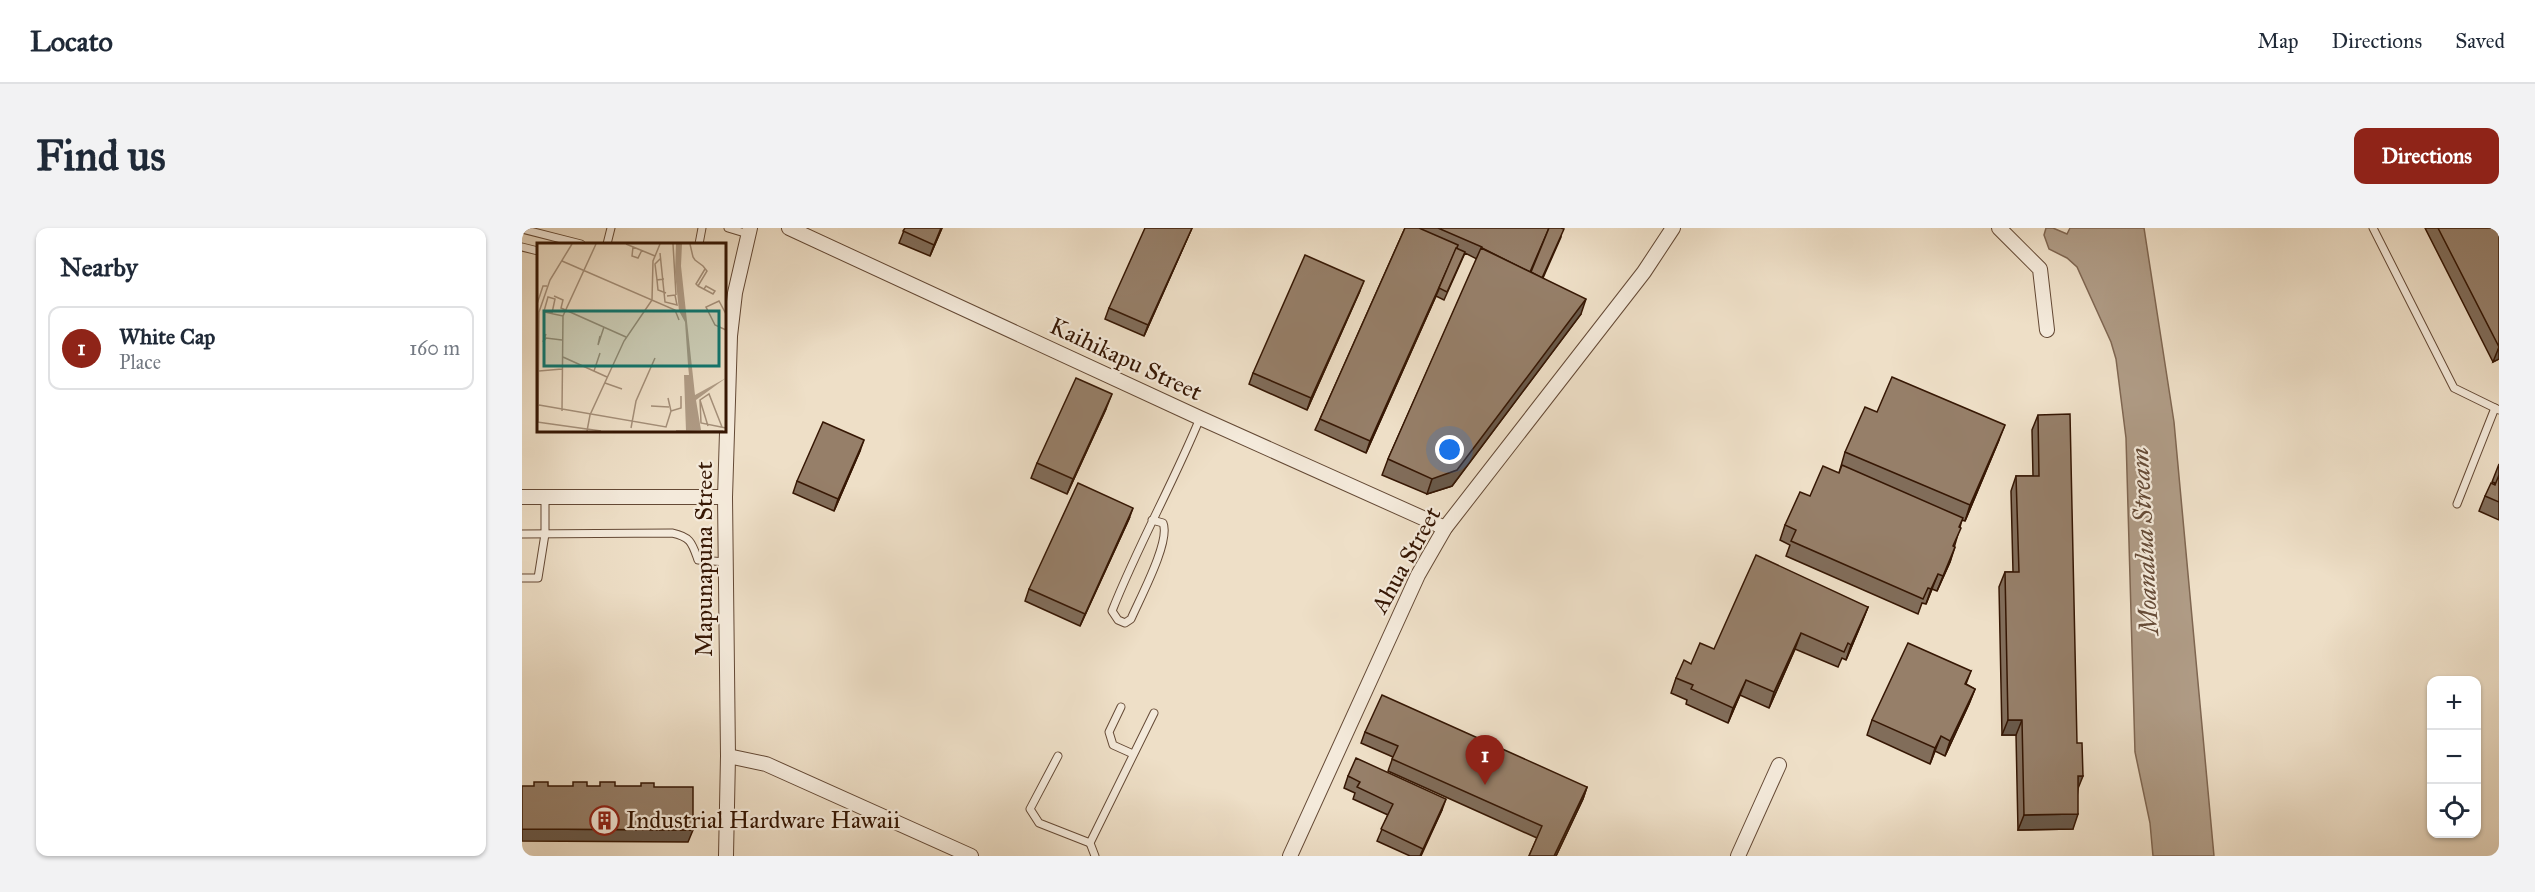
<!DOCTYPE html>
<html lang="en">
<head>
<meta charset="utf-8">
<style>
	:root { --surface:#fff; --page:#f2f2f3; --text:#1f2937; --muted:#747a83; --line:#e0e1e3; --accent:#8f2418 }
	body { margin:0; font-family:"IM FELL Great Primer",serif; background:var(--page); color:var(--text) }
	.controls { position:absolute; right:18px; bottom:18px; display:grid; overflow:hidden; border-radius:12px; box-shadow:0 2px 4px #0004 }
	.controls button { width:54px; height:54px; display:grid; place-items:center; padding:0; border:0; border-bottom:2px solid var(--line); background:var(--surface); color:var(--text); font:30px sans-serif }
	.you { position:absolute; left:928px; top:222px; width:21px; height:21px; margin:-15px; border:4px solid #fff; border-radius:50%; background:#1a73e8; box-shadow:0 0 0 9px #1a73e833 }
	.badge { display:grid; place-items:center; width:39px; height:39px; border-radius:50%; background:var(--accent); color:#fff; font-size:20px; font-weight:700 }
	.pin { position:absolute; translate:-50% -50px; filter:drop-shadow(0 2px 3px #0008) }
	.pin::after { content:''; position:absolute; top:32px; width:21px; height:18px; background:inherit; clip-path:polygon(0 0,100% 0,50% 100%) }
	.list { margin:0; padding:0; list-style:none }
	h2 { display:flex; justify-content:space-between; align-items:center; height:78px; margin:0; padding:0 24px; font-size:26px }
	h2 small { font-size:20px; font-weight:400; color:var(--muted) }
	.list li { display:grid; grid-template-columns:39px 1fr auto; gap:18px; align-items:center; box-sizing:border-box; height:84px; margin:0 12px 12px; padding:0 12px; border:2px solid var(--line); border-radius:12px }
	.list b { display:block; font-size:22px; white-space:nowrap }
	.list p { margin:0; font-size:20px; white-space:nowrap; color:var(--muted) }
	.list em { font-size:20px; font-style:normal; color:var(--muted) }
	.icon { flex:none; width:33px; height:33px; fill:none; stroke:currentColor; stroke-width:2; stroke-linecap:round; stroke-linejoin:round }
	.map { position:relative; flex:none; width:1977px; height:628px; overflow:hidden; border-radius:12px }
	header { display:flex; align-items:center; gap:36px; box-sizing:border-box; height:84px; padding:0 30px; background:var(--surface); border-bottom:2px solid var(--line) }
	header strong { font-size:28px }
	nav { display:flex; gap:33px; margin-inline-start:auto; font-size:21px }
	.intro { display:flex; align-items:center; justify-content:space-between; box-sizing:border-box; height:144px; padding:0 36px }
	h1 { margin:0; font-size:42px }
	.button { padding:15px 27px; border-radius:12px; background:var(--accent); color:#fff; font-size:21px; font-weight:700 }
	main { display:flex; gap:36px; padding:0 36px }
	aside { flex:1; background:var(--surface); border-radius:12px; box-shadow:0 2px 4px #0004 }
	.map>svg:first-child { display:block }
</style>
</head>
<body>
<header>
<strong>Locato</strong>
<nav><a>Map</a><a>Directions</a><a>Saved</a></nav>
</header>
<div class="intro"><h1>Find us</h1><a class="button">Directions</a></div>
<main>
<aside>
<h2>Nearby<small></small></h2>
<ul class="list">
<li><span class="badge">1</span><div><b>White Cap</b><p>Place</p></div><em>160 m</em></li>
</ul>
</aside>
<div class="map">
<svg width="1977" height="628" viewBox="0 0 1977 628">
	<rect width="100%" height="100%" fill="#eedfc7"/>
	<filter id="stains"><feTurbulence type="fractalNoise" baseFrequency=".00333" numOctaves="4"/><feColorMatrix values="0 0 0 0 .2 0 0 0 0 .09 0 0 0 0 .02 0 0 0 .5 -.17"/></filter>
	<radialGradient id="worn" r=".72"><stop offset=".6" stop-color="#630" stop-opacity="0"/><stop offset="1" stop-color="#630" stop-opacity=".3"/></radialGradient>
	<!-- water -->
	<polygon fill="#af9b85" stroke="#7f6651" stroke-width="1.5" points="1524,0 1531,0 1545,6 1548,0 1622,0 1652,194 1692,628 1631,628 1628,595 1613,524 1604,210 1594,131 1589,114 1555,39 1545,30 1527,21 1522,7"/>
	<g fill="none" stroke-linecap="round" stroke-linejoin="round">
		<defs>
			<g id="lane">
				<polyline points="206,0 226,6"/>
				<polyline points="1851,0 1932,160 1977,182"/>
				<polyline points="0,1 59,16"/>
				<polyline points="85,16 89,0"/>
				<polyline points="177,16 180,0"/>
				<polyline points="0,19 16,23"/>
				<polyline points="1935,276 1973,180"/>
				<path d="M630,292L641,295C649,313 617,372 609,391L603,395L596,392L590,383C616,317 651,256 678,190"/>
				<path d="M0,306L150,305C169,309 170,315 176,332L205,334"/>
				<polyline points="0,350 16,350 23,306 23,270"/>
				<polyline points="599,479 587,504 591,517 611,526"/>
				<polyline points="536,528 508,581 517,595 568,615"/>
				<polyline points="573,628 568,615 632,485"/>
			</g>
			<g id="street">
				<polyline points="267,0 678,190 923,300"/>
				<polyline points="1477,0 1518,41 1525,102"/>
				<polyline points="0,269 203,269"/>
				<polyline points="206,528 244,536 449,628"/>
				<polyline points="204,628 206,528 203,269 208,108 213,65 228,0"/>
				<polyline points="768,628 896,347 923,300 1122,44 1151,0"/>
				<polyline points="1216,628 1257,537"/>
			</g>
		</defs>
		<!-- lane casing -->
		<use href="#lane" stroke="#644935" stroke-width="9"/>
		<!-- street casing -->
		<use href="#street" stroke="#644935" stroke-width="16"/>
		<!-- lane -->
		<use href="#lane" stroke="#f4eadb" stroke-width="7"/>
		<!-- street -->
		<use href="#street" stroke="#f4eadb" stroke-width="14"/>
	</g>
	<!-- wall -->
	<g fill="#816d5a" stroke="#361704" stroke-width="1.5">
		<polygon points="383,0 420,0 408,28 377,15"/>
		<polygon points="670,0 622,108 583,91 587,80"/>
		<polygon points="883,0 1039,0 1039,9 1021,50 1059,86 930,258 905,266 860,247 866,231 955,31 943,25 922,72 914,68 844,225 793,202 798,191"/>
		<polygon points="1903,0 1977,0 1977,131 1971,134"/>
		<polygon points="837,65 785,182 727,156 731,145"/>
		<polygon points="584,181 545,266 509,250 515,235"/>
		<polygon points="1355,184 1477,212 1443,293 1440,292 1428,334 1415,363 1410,361 1404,376 1400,375 1396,386 1264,328 1268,317 1258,312 1263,297 1288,268 1317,245 1323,224"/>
		<polygon points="1516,187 1556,561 1551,601 1496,602 1494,507 1480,507 1477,359 1483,344 1491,344 1489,263 1494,248 1511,248 1510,202"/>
		<polygon points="338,223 312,283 271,265 275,253"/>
		<polygon points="1977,236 1977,292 1957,283 1963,268 1973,255 1970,254"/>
		<polygon points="607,291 558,398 503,373 507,361"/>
		<polygon points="1346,379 1340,394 1324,432 1320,430 1316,439 1273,421 1247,480 1218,467 1206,495 1164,476 1165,472 1149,465 1154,450 1169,436 1192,421"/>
		<polygon points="1449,443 1444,456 1453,461 1447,476 1423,528 1413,523 1408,536 1345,507 1350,492"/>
		<polygon points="843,504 1065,559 1061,571 1034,628 1007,628 1015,610 866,543 871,529 839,515"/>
		<polygon points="826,548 920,582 899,628 888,628 855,613 866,587 831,571 833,565 822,560"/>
	</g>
	<!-- shaded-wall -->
	<g fill="#69594a" stroke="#361704" stroke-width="1.5">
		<polygon points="419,0 420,0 408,28 412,17"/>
		<polygon points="670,0 622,108 626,97"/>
		<polygon points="936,17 914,68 844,225 848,213"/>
		<polygon points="842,53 837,65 785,182 789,170"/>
		<polygon points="1064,71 1059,86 930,258 905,266 910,251"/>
		<polygon points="1977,118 1977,131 1971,134 1977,119"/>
		<polygon points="590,166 584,181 545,266 551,251"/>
		<polygon points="1483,197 1477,212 1443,293 1448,277"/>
		<polygon points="342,212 338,223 312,283 316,271"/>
		<polygon points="611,280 607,291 558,398 563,386"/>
		<polygon points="1433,319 1428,334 1415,363 1421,348"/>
		<polygon points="1416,346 1404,376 1409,361"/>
		<polygon points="1346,379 1340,394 1324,432 1329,417"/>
		<polygon points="1279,405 1273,421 1247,480 1252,464"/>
		<polygon points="1224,452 1218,467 1206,495 1211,480"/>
		<polygon points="1453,461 1447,476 1423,528 1428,513"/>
		<polygon points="1486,492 1500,492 1494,507 1480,507"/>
		<polygon points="1419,508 1413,523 1408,536 1413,520"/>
		<polygon points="1556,548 1561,548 1555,563"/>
		<polygon points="1065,559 1061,571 1034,628 1032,628"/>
		<polygon points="924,571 920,582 898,628 901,621"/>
		<polygon points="1556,586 1551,601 1496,602 1502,587"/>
		<polygon points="0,601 171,602 166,614 0,613"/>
	</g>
	<!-- building -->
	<g fill="#967f69" stroke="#361704" stroke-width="1.5">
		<polygon points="383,0 419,0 412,17 381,3"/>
		<polygon points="623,0 670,0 626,97 587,80"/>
		<polygon points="883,0 897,0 936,17 848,213 798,191"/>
		<polygon points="916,0 1027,0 1008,44 960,20 960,19"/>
		<polygon points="1027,0 1039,0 1042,1 1020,50 1009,44"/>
		<polygon points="1916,0 1977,0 1977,119"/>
		<polygon points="934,20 943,24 925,64 917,60"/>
		<polygon points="959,20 1064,71 935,242 910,251 866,231"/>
		<polygon points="783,27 842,53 789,170 731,145"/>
		<polygon points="1370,149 1483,197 1448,277 1323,224 1343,179 1355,184"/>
		<polygon points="554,150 590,166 551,251 515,235"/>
		<polygon points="1548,186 1555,515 1560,515 1561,548 1556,548 1556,586 1502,587 1500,492 1486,492 1483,344 1497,344 1494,248 1517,248 1516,187"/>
		<polygon points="301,194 342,212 316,271 275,253"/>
		<polygon points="1320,237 1441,290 1437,299 1439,300 1431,318 1433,319 1421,348 1416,346 1409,361 1406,360 1401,371 1269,313 1274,302 1263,297 1278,264 1288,268 1301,238 1317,245"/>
		<polygon points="1977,247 1977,274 1963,268 1969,255 1973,257"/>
		<polygon points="556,255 611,280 563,386 507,361"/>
		<polygon points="1234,327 1346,379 1329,417 1326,415 1322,424 1279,405 1252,464 1224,452 1211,480 1169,461 1171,457 1154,450 1162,432 1169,436 1178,415 1192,421"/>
		<polygon points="1386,415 1449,443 1443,456 1453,461 1428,513 1419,508 1413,520 1350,492"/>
		<polygon points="860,467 1065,559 1032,628 1007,628 1020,598 870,531 876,518 843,504"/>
		<polygon points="834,530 924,571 901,621 859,601 871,576 835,559 838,554 826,548"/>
		<polygon points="12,554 26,554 26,558 51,558 51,554 65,554 65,558 78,558 78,554 93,554 93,558 119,558 119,555 132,555 132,559 171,559 171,602 0,601 0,558 12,558"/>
	</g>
	<!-- icons -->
	<defs>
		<symbol id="building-ring" viewBox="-11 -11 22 22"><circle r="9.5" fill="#f4eadb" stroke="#8f2418" stroke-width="1.5"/><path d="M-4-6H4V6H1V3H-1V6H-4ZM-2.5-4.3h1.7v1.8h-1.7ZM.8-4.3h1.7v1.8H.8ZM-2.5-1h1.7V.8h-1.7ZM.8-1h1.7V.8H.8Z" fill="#8f2418"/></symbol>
	</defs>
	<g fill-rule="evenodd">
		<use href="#building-ring" x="66" y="576" width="33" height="33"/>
	</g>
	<g text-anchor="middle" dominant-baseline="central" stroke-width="4.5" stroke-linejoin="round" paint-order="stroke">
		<!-- street labels -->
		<g font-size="24" fill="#361704" stroke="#f4eadb">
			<text transform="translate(604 131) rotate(25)">Kaihikapu Street</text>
			<text transform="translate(182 331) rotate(-90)">Mapunapuna Street</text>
			<text transform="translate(884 332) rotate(-61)">Ahua Street</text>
		</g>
		<!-- poi labels -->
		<g font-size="24" fill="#361704" stroke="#f4eadb" text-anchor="start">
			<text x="104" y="592">Industrial Hardware Hawaii</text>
		</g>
		<!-- water labels -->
		<g font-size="26" font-style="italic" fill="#664c38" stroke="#f4eadb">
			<text transform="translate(1622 313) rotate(-93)">Moanalua Stream</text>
		</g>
	</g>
	<!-- overview -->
	<g transform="translate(15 15)">
		<rect width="189" height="189" fill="#eedfc7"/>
		<path d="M139,1H145L144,23L158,152L189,135L159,157L164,187L149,188L147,132H152L151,122L148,79L142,68L138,29Z" fill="#af9b85"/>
		<path fill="none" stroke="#a48f79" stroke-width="1.5" d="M89,1L118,13M136,1L139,52M153,1L156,14L158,17L166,23L170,28L161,43L159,41L168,26M96,4L95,13L101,15L105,7M123,10L128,59L140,62L138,52L130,53M25,18L138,67L142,77M127,36L120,37L121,47L129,50M120,37L118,21L124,15M161,43L176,51L178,48L169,43L167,46M17,53L26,57L24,65L89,94M0,61L6,43H10M7,68L15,70L18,56L11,54L7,68V69L26,73M189,71L182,58L169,64L178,82L189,87M9,91L6,99L9,95L25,97M63,93L61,102L67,84M26,114L70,134M2,128L25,126M57,128L63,110M68,140L85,146M163,157L164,180L189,185M2,162L129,184L134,168L131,155M114,163L132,164M25,168L26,73L59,1M134,168L144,165V153M0,179L64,188M1,180L2,69L13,37L35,1M171,183L163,157L172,151L185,184M94,185L99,158L118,115M50,188L53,172L87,98L115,57L116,18L123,1M139,188H186"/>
		<path fill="#0f766e" fill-opacity="0.15" stroke="#0f766e" stroke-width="3" d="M7,68H182V123H7Z"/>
		<rect width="189" height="189" fill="none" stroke="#361704" stroke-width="3"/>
	</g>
	<rect width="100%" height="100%" filter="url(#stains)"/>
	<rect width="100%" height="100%" fill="url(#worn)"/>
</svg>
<div class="controls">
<button>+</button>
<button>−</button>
<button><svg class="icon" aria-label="locate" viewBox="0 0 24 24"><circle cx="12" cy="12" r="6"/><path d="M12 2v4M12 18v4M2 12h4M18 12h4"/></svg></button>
</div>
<div class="you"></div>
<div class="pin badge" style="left:963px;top:557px">1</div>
</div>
</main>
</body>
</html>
